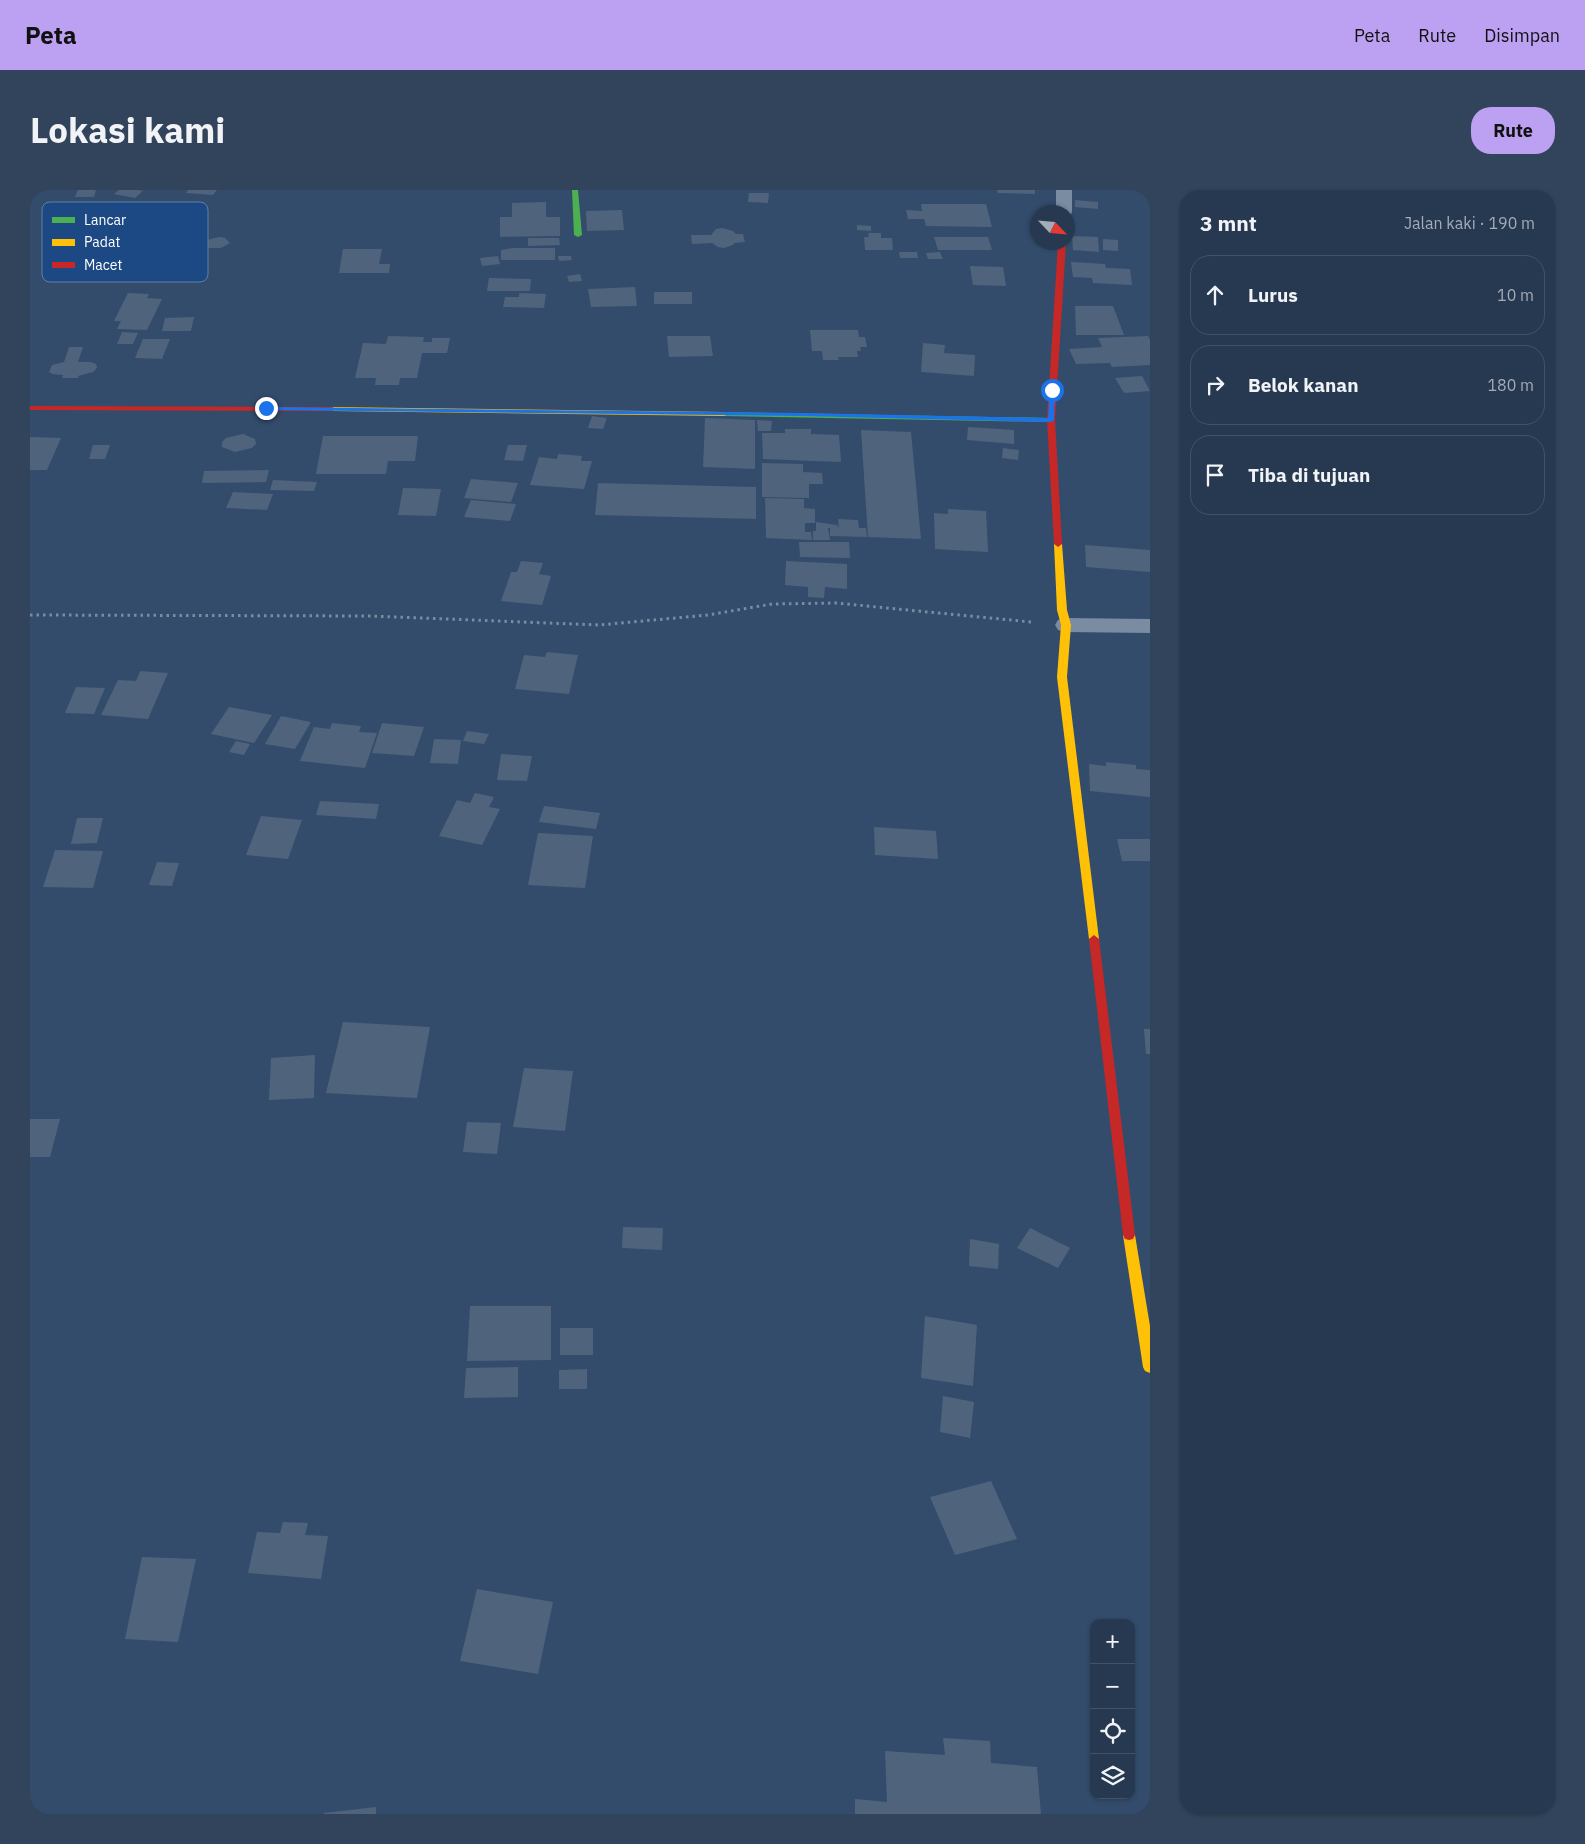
<!DOCTYPE html>
<html lang="id">
<head>
<meta charset="utf-8">
<style>
	:root { --surface:#263951; --page:#32445b; --text:#f1f3f6; --muted:#a4acb7; --line:#425368; --accent:#bca0f2 }
	body { margin:0; font-family:"IBM Plex Sans",sans-serif; background:var(--page); color:var(--text) }
	.controls { position:absolute; right:15px; bottom:15px; display:grid; overflow:hidden; border-radius:10px; box-shadow:0 1px 4px #0004 }
	.controls button { width:45px; height:45px; display:grid; place-items:center; padding:0; border:0; border-bottom:1px solid var(--line); background:var(--surface); color:var(--text); font:25px sans-serif }
	.compass { position:absolute; left:1000px; top:15px; width:45px; height:45px; border-radius:50%; background:var(--surface); box-shadow:0 1px 4px #0004; rotate:116deg }
	.stop { position:absolute; width:15px; height:15px; margin:-11px; border:4px solid #1a73e8; border-radius:50%; background:#fff }
	.stop.end { background:#1a73e8; border-color:#fff; box-shadow:0 1px 5px #0008 }
	.list { margin:0; padding:0; list-style:none }
	h2 { display:flex; justify-content:space-between; align-items:center; height:65px; margin:0; padding:0 20px; font-size:21px }
	h2 small { font-size:16px; font-weight:400; color:var(--muted) }
	.list li { display:grid; grid-template-columns:32px 1fr auto; gap:15px; align-items:center; box-sizing:border-box; height:80px; margin:0 10px 10px; padding:0 10px; border:1px solid var(--line); border-radius:20px }
	.list b { display:block; font-size:19px; white-space:nowrap }
	.list em { font-size:16px; font-style:normal; color:var(--muted) }
	.icon { flex:none; width:28px; height:28px; fill:none; stroke:currentColor; stroke-width:2; stroke-linecap:round; stroke-linejoin:round }
	.map { position:relative; flex:none; width:1120px; height:1624px; overflow:hidden; border-radius:20px }
	header { display:flex; align-items:center; gap:30px; box-sizing:border-box; height:70px; padding:0 25px; background:var(--accent); color:#111 }
	header strong { font-size:24px }
	nav { display:flex; gap:28px; margin-inline-start:auto; font-size:18px }
	.intro { display:flex; align-items:center; justify-content:space-between; box-sizing:border-box; height:120px; padding:0 30px }
	h1 { margin:0; font-size:35px }
	.button { padding:12px 22px; border-radius:20px; background:var(--accent); color:#111; font-size:18px; font-weight:700 }
	main { display:flex; gap:30px; padding:0 30px }
	aside { flex:1; background:var(--surface); border-radius:20px; box-shadow:0 1px 4px #0004 }
	.map>svg:first-child { display:block }
</style>
</head>
<body>
<header>
<strong>Peta</strong>
<nav><a>Peta</a><a>Rute</a><a>Disimpan</a></nav>
</header>
<div class="intro"><h1>Lokasi kami</h1><a class="button">Rute</a></div>
<main>
<div class="map">
<svg width="1120" height="1624" viewBox="0 0 1120 1624">
	<rect width="100%" height="100%" fill="#334c6c"/>
	<!-- building -->
	<g fill="#4f637c">
		<polygon points="48,0 66,0 64,7 45,7"/>
		<polygon points="89,0 108,0 113,1 105,8 84,4"/>
		<polygon points="158,0 187,0 183,5 156,3"/>
		<polygon points="967,0 1005,0 1005,4 968,3"/>
		<polygon points="719,3 739,3 738,13 718,12"/>
		<polygon points="1045,10 1068,12 1068,19 1045,17"/>
		<polygon points="516,12 516,27 530,27 530,46 470,47 470,27 482,27 482,13"/>
		<polygon points="891,14 956,14 962,37 896,36 894,29 878,29 876,20 892,21"/>
		<polygon points="592,20 594,40 557,41 556,21"/>
		<polygon points="827,35 841,36 841,41 827,40"/>
		<polygon points="692,38 703,41 706,44 713,44 715,52 704,53 703,55 694,58 688,57 682,53 662,54 661,45 681,45 686,39"/>
		<polygon points="838,43 851,43 851,48 862,48 863,60 835,60 834,47 839,47"/>
		<polygon points="1042,46 1068,47 1069,62 1043,60"/>
		<polygon points="189,47 195,48 200,53 191,58 178,58 175,56 174,53 177,50"/>
		<polygon points="904,47 958,47 962,60 908,60"/>
		<polygon points="498,48 529,48 530,55 498,56"/>
		<polygon points="1073,49 1088,50 1088,61 1073,60"/>
		<polygon points="483,58 525,58 525,70 471,70 471,60"/>
		<polygon points="313,59 352,59 349,74 360,74 359,83 309,83"/>
		<polygon points="869,62 887,62 888,68 870,68"/>
		<polygon points="910,62 913,69 898,69 896,63"/>
		<polygon points="468,66 470,74 452,76 450,68"/>
		<polygon points="528,66 541,66 542,70 529,71"/>
		<polygon points="1041,72 1075,74 1076,78 1100,79 1102,95 1063,93 1062,88 1043,87"/>
		<polygon points="940,76 973,77 976,96 943,95"/>
		<polygon points="550,84 552,91 539,92 537,86"/>
		<polygon points="459,88 501,89 500,101 457,101"/>
		<polygon points="605,97 607,116 561,117 558,99"/>
		<rect x="624" y="102" width="38" height="12"/>
		<polygon points="98,103 119,104 117,108 132,109 117,140 87,139 91,131 84,131"/>
		<polygon points="489,103 516,104 514,118 473,117 475,107 489,107"/>
		<polygon points="1045,116 1083,116 1094,145 1046,145"/>
		<polygon points="164,127 161,141 132,141 135,128"/>
		<polygon points="780,140 828,140 829,147 835,147 837,157 830,157 831,161 827,161 828,167 808,167 809,170 793,170 792,161 782,161"/>
		<polygon points="92,142 108,143 103,154 87,154"/>
		<polygon points="358,146 394,147 393,152 402,152 402,148 420,148 417,163 392,163 387,188 370,188 369,195 345,195 346,188 325,188 333,153 356,154"/>
		<polygon points="637,146 680,146 683,166 639,167"/>
		<polygon points="1118,146 1120,150 1120,175 1082,177 1080,173 1046,174 1039,159 1072,157 1068,148"/>
		<polygon points="113,149 140,149 132,169 105,168"/>
		<polygon points="893,153 915,155 914,163 945,165 944,186 891,182"/>
		<polygon points="39,157 53,157 48,172 61,172 66,174 67,178 63,182 48,186 48,188 32,188 33,185 23,184 19,182 22,175 34,172"/>
		<polygon points="1112,186 1120,201 1094,203 1085,188"/>
		<polygon points="562,226 577,228 573,239 558,238"/>
		<polygon points="675,228 725,230 725,279 673,277"/>
		<polygon points="727,230 742,231 741,241 728,241"/>
		<polygon points="938,237 984,240 984,254 937,250"/>
		<polygon points="755,239 781,239 781,244 809,245 811,272 733,269 732,243 755,243"/>
		<polygon points="831,240 881,242 891,349 838,347"/>
		<polygon points="213,244 225,249 226,254 222,258 205,262 192,257 192,252 196,248"/>
		<polygon points="293,246 388,246 385,271 358,271 356,284 286,284"/>
		<polygon points="0,247 31,248 17,280 0,280"/>
		<polygon points="63,255 80,255 75,269 59,269"/>
		<polygon points="478,255 497,255 493,271 474,270"/>
		<polygon points="973,258 989,260 988,270 972,268"/>
		<polygon points="528,264 552,266 551,271 562,271 554,299 500,295 509,267 527,269"/>
		<polygon points="732,273 773,274 773,282 792,283 793,294 779,294 779,308 732,307"/>
		<polygon points="239,280 236,292 172,293 174,281"/>
		<polygon points="441,289 488,293 481,312 434,308"/>
		<polygon points="243,290 287,292 284,301 240,300"/>
		<polygon points="568,293 726,297 726,329 565,325"/>
		<polygon points="373,298 411,299 406,326 368,325"/>
		<polygon points="203,302 243,304 237,320 196,318"/>
		<polygon points="735,308 774,309 774,318 785,319 785,333 775,333 775,342 781,342 782,350 736,348"/>
		<polygon points="441,310 486,314 480,331 434,327"/>
		<polygon points="918,319 956,321 958,362 905,359 904,323 918,324"/>
		<polygon points="808,329 828,330 829,338 836,338 837,347 800,346 800,338 798,338 800,350 783,350 783,341 786,341 786,332 807,335 809,338"/>
		<polygon points="769,352 819,352 820,368 770,367"/>
		<polygon points="1055,355 1120,360 1120,382 1056,377"/>
		<polygon points="491,371 513,373 509,384 521,386 512,415 471,411 481,382 487,382"/>
		<polygon points="756,371 817,374 817,399 795,397 794,408 778,407 778,397 755,395"/>
		<polygon points="517,462 548,465 539,504 485,499 494,465 515,467"/>
		<polygon points="110,481 138,483 118,529 71,525 88,490 106,491"/>
		<polygon points="46,497 75,498 64,524 35,523"/>
		<polygon points="199,517 242,525 224,553 181,544"/>
		<polygon points="251,526 281,532 265,559 235,554"/>
		<polygon points="302,533 331,536 329,542 347,543 335,578 270,571 284,537 300,539"/>
		<polygon points="352,533 394,537 384,566 342,563"/>
		<polygon points="437,541 459,544 454,554 433,551"/>
		<polygon points="404,549 431,550 428,574 400,573"/>
		<polygon points="206,551 220,554 214,565 199,562"/>
		<polygon points="471,564 502,566 497,591 467,590"/>
		<polygon points="1076,572 1106,575 1106,579 1120,580 1120,607 1060,601 1059,574 1076,576"/>
		<polygon points="445,603 464,607 459,617 470,619 452,655 409,646 427,610 440,613"/>
		<polygon points="290,611 349,614 346,629 286,625"/>
		<polygon points="514,616 570,623 566,639 509,632"/>
		<polygon points="231,626 272,630 258,669 216,665"/>
		<polygon points="47,628 73,628 67,653 41,654"/>
		<polygon points="844,637 906,641 908,669 845,665"/>
		<polygon points="508,643 563,646 555,698 498,695"/>
		<polygon points="1087,649 1120,649 1120,671 1092,671"/>
		<polygon points="25,660 73,661 63,698 13,697"/>
		<polygon points="127,672 149,673 142,696 119,695"/>
		<polygon points="313,832 400,837 387,908 296,903"/>
		<polygon points="1114,839 1120,839 1120,864 1116,864"/>
		<polygon points="285,865 284,908 239,910 241,868"/>
		<polygon points="494,878 543,881 535,941 483,937"/>
		<polygon points="0,929 30,929 20,967 0,967"/>
		<polygon points="437,932 471,933 467,964 433,962"/>
		<polygon points="593,1037 633,1038 632,1060 592,1058"/>
		<polygon points="1000,1038 1040,1058 1028,1078 987,1058"/>
		<polygon points="940,1049 969,1054 968,1079 939,1076"/>
		<polygon points="440,1116 521,1116 521,1170 437,1171"/>
		<polygon points="895,1126 947,1135 943,1196 891,1188"/>
		<rect x="530" y="1138" width="33" height="27"/>
		<polygon points="488,1177 488,1207 434,1208 436,1178"/>
		<polygon points="557,1179 557,1199 529,1199 529,1180"/>
		<polygon points="913,1206 944,1212 940,1248 910,1242"/>
		<polygon points="961,1291 987,1349 925,1365 900,1307"/>
		<polygon points="253,1332 278,1333 275,1345 298,1346 291,1389 218,1383 227,1342 250,1343"/>
		<polygon points="112,1367 166,1369 148,1452 95,1449"/>
		<polygon points="447,1399 523,1412 508,1484 430,1471"/>
		<polygon points="913,1548 960,1551 961,1573 1007,1577 1011,1624 825,1624 825,1609 857,1612 855,1561 915,1565"/>
		<polygon points="346,1617 346,1624 294,1624 294,1623"/>
	</g>
	<g fill="none" stroke-linecap="round" stroke-linejoin="round">
		<!-- path -->
		<polyline stroke="#798ca2" stroke-width="3" stroke-dasharray="2.5 4" stroke-linecap="butt" points="0,425 340,426 569,435 678,425 742,414 806,413 1001,432"/>
		<!-- street -->
		<g fill="#798ca2" fill-rule="evenodd">
			<polygon points="1026,0 1042,0 1042,22 1040,26 1038,26 1038,22 1026,22"/>
			<polygon points="1036,428 1120,429 1120,443 1036,442 1028,440 1025,435 1028,430"/>
		</g>
		<!-- fast -->
		<g fill="#4caf50" fill-rule="evenodd">
			<polygon points="542,0 548,0 552,45 548,47 544,45"/>
			<polygon points="691,222 1021,228 1025,230 1021,232 694,226 691,226"/>
		</g>
		<!-- slow -->
		<g fill="#ffc107" fill-rule="evenodd">
			<polygon points="299,217 694,222 698,224 694,226 302,221 298,219"/>
			<polygon points="1028,351 1032,354 1037,420 1041,435 1037,487 1069,749 1064,753 1059,749 1027,487 1031,435 1027,420 1024,354"/>
			<polygon points="1099,1040 1103,1041 1105,1045 1120,1136 1120,1183 1115,1181 1113,1177 1093,1045 1095,1041"/>
		</g>
		<!-- jam -->
		<g fill="#c62828" fill-rule="evenodd">
			<polygon points="1028,52 1036,52 1025,230 1032,354 1028,357 1024,354 1017,230"/>
			<polygon points="0,216 302,217 306,219 302,221 0,220"/>
			<polygon points="1064,745 1069,749 1105,1045 1103,1049 1099,1050 1095,1049 1093,1045 1059,749"/>
		</g>
	</g>
	<!-- route -->
	<polygon fill="#1a73e8" points="1020,199 1025,200 1024,230 1021,232 773,226 236,220 233,218 236,217 773,223 1018,228"/>
	<!-- legend -->
	<rect x="12" y="12" width="166" height="80" rx="8" fill="#1c4983" stroke="#6080a8" stroke-width="1"/>
	<rect x="22" y="27" width="23" height="6" fill="#4caf50"/>
	<rect x="22" y="49" width="23" height="7" fill="#ffc107"/>
	<rect x="22" y="72" width="23" height="6" fill="#c62828"/>
	<g font-size="14" fill="#fff">
		<text x="54" y="35">Lancar</text>
		<text x="54" y="57">Padat</text>
		<text x="54" y="80">Macet</text>
	</g>
</svg>
<div class="controls">
<button>+</button>
<button>−</button>
<button><svg class="icon" aria-label="locate" viewBox="0 0 24 24"><circle cx="12" cy="12" r="6"/><path d="M12 2v4M12 18v4M2 12h4M18 12h4"/></svg></button>
<button><svg class="icon" aria-label="layers" viewBox="0 0 24 24"><path d="M12 4l9 5-9 5-9-5zM3 14l9 5 9-5"/></svg></button>
</div>
<svg class="compass" viewBox="-18 -18 36 36"><path d="M0-13l5 13h-10z" fill="#e53935"/><path d="M0 13l5-13h-10z" fill="#a4acb7"/></svg>
<div class="stop" style="left:1022px;top:200px"></div>
<div class="stop end" style="left:236px;top:218px"></div>
</div>
<aside>
<h2>3 mnt<small>Jalan kaki · 190 m</small></h2>
<ul class="list">
<li><svg class="icon" aria-label="ahead" viewBox="0 0 24 24"><path d="M12 20V5M6 11l6-6 6 6"/></svg><div><b>Lurus</b></div><em>10 m</em></li>
<li><svg class="icon" aria-label="right" viewBox="0 0 24 24"><path d="M7 20v-9h11M14 6l5 5-5 5"/></svg><div><b>Belok kanan</b></div><em>180 m</em></li>
<li><svg class="icon" aria-label="arrive" viewBox="0 0 24 24"><path d="M6 21V4h12l-3 4 3 4H6"/></svg><div><b>Tiba di tujuan</b></div></li>
</ul>
</aside>
</main>
</body>
</html>
